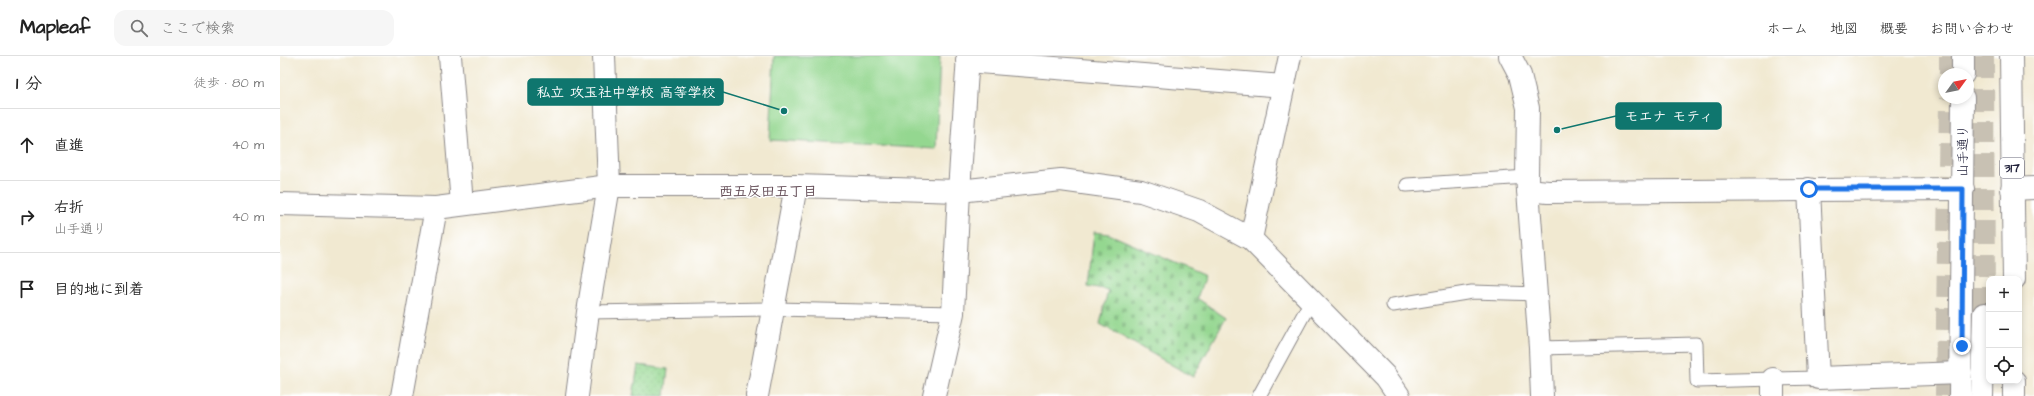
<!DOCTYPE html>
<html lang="ja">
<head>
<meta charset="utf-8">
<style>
	:root { --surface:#fff; --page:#f6f6f6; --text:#222; --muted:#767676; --line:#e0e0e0 }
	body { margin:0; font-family:"Architects Daughter","Klee One",sans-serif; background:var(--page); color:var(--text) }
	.controls { position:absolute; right:12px; bottom:12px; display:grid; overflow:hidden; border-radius:8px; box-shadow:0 2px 6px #0003 }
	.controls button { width:36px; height:36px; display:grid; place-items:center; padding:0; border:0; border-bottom:1px solid var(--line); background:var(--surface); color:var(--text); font:20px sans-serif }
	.compass { position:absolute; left:1658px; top:12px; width:36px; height:36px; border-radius:50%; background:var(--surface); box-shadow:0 2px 6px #0003; rotate:57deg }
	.stop { position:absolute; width:12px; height:12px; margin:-9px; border:3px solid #1a73e8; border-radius:50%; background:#fff }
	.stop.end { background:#1a73e8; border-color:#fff; box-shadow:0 1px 4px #0008 }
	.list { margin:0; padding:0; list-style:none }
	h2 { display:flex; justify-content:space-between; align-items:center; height:52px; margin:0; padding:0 16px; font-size:17px }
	h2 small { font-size:13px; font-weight:400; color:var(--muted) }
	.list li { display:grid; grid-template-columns:26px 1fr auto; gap:12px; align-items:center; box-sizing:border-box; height:72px; padding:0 16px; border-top:1px solid var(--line) }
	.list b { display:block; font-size:15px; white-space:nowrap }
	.list p { margin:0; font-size:13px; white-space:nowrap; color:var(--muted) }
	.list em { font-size:13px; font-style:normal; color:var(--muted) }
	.icon { flex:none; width:22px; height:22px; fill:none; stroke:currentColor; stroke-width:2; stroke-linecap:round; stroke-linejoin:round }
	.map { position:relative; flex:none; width:1754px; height:340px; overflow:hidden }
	header { display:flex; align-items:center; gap:24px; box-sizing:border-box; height:56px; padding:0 20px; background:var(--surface); border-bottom:1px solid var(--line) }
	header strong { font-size:19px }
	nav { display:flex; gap:22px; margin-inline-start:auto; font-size:14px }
	.search { width:280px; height:36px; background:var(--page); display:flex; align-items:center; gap:10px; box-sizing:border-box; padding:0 14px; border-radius:12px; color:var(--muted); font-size:15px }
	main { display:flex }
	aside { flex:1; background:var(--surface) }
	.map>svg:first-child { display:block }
</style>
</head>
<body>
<header>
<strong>Mapleaf</strong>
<div class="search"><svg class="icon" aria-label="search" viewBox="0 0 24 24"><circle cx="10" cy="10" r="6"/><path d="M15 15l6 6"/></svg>ここで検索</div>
<nav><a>ホーム</a><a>地図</a><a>概要</a><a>お問い合わせ</a></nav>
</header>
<main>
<aside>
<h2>1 分<small>徒歩 · 80 m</small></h2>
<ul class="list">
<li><svg class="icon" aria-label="ahead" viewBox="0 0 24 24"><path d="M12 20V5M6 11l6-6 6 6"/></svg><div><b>直進</b></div><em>40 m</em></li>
<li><svg class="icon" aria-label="right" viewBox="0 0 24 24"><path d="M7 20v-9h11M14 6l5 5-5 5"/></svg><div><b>右折</b><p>山手通り</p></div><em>40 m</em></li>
<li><svg class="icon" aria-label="arrive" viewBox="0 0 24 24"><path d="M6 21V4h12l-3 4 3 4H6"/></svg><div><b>目的地に到着</b></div></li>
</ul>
</aside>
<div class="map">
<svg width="1754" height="340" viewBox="0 0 1754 340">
	<defs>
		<pattern id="green-dots" width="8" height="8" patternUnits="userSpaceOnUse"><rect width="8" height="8" fill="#94d790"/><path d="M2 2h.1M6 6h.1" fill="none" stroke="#7fb87d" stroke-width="1.8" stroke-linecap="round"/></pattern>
		<pattern id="cemetery-stones" width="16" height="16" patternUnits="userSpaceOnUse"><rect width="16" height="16" fill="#94d790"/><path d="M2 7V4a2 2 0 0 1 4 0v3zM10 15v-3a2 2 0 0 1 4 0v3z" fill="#7fb87d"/></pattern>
	</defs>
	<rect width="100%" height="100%" fill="#fff"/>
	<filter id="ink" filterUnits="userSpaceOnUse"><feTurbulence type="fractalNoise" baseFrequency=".025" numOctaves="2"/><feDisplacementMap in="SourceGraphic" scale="8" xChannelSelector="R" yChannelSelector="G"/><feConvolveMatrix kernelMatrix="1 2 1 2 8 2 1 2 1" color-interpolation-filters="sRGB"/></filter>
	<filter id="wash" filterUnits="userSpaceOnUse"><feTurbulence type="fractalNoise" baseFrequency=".012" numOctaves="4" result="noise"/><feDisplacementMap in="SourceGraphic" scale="16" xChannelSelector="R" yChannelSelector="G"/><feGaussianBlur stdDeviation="0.9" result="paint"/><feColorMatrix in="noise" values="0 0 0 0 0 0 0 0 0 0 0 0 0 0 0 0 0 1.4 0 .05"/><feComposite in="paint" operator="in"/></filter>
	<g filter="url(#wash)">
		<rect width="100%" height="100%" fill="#f1e9d1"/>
		<!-- green -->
		<polygon fill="url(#green-dots)" stroke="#5b7c66" points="358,309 388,313 385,340 353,340"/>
		<!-- cemetery -->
		<polygon fill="url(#cemetery-stones)" stroke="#5b7c66" points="814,176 829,178 925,220 917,242 946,262 913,321 820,268 828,234 808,230"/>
		<!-- pitch -->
		<polygon fill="#94d790" stroke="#5b7c66" points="494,0 660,0 656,93 490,84"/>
	</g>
	<g filter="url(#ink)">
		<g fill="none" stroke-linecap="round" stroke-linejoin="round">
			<!-- highway-tunnel -->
			<g stroke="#c8c1b3" stroke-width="22" stroke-dasharray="22 11" stroke-linecap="butt">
				<polyline points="1670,0 1670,18"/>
				<polyline points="1703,0 1704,258"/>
				<polyline points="1666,340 1670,42"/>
			</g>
			<defs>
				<g id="lane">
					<polyline points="1127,129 1247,121"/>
					<polyline points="1113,249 1192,236 1256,238"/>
					<polyline points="308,256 495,253 673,257"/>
					<polyline points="1260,292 1416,288 1417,325 1538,322"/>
					<polyline points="979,340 1031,245"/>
				</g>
				<g id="street">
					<polyline points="170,0 182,148"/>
					<polyline points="1230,0 1240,19 1248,52 1247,121 1260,292 1262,340"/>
					<polyline points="687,5 1004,30"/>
					<polyline points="1529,133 1538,322 1681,317"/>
					<polyline points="1732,133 1754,132"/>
					<polyline points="1248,134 1268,136 1683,133"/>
					<polyline points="0,148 156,152 329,130 516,130 679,135 781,124 861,135 919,155 971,183 1106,321 1119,340"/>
					<polyline points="971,183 1010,0"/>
					<polyline points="1493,323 1493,340"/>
					<polyline points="122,340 156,152"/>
					<polyline points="297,340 308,256 329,130 324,0"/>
					<polyline points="477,340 516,130"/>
					<polyline points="654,340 673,257 679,135 688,0"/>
				</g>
				<g id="primary">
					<polyline points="1731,0 1734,223"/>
					<polyline points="1683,18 1683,0"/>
					<polyline points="1734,325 1734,340"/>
					<polyline points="1680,340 1683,42"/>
				</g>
				<polyline id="highway" points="1702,340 1704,258"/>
			</defs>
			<!-- lane casing -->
			<use href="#lane" stroke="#8a8686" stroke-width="15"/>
			<!-- street casing -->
			<use href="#street" stroke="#8a8686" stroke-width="24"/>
			<!-- primary casing -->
			<use href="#primary" stroke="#8a8686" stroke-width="24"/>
			<!-- highway casing -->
			<use href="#highway" stroke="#8a8686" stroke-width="24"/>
			<!-- lane -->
			<use href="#lane" stroke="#fff" stroke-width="13"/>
			<!-- street -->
			<use href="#street" stroke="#fff" stroke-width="22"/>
			<!-- primary -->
			<use href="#primary" stroke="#fff" stroke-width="22"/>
			<!-- highway -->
			<use href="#highway" stroke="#fff" stroke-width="22"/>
		</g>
	</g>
	<g fill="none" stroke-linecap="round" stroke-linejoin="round" filter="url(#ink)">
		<!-- route -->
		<polyline stroke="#1a73e8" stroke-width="5" points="1529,133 1683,133 1682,290"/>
	</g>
	<g text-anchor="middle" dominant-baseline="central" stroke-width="3" stroke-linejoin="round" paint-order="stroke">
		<!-- shield labels -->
		<rect fill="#fff" stroke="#646476" stroke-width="1" x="1720" y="102" width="24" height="20" rx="3"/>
		<g font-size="12" font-weight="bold" fill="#22223b">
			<text x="1732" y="112">317</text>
		</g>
		<!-- street labels -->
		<g font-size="13" fill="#22223b" stroke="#fff">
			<text transform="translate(1683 95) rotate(-90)">山手通り</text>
		</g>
		<!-- neighbourhood labels -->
		<g font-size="14" font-weight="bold" fill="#614a54" stroke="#fff">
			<text x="488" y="136">西五反田五丁目</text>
		</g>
	</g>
	<!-- callouts -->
	<path fill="none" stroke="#0f766e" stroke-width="1.5" d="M504 55L443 36M1277 74L1336 60"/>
	<g fill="#0f766e" stroke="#fff" stroke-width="1.5">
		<circle cx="504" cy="55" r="4"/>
		<circle cx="1277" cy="74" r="4"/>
	</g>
	<g fill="#0f766e" stroke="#0f766e" stroke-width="1.5">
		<rect x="248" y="23" width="195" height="26" rx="4"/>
		<rect x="1336" y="47" width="105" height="26" rx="4"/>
	</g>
	<g font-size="14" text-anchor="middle" font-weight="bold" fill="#fff">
		<text x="346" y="41">私立 攻玉社中学校 高等学校</text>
		<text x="1389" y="65">モエナ モティ</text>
	</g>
</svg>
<div class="controls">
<button>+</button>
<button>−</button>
<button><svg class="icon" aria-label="locate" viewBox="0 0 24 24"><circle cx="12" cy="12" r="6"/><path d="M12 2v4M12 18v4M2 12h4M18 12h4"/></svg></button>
</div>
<svg class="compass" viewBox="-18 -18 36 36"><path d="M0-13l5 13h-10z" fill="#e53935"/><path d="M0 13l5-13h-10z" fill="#767676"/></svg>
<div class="stop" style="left:1529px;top:133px"></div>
<div class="stop end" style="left:1682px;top:290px"></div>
</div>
</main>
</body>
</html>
